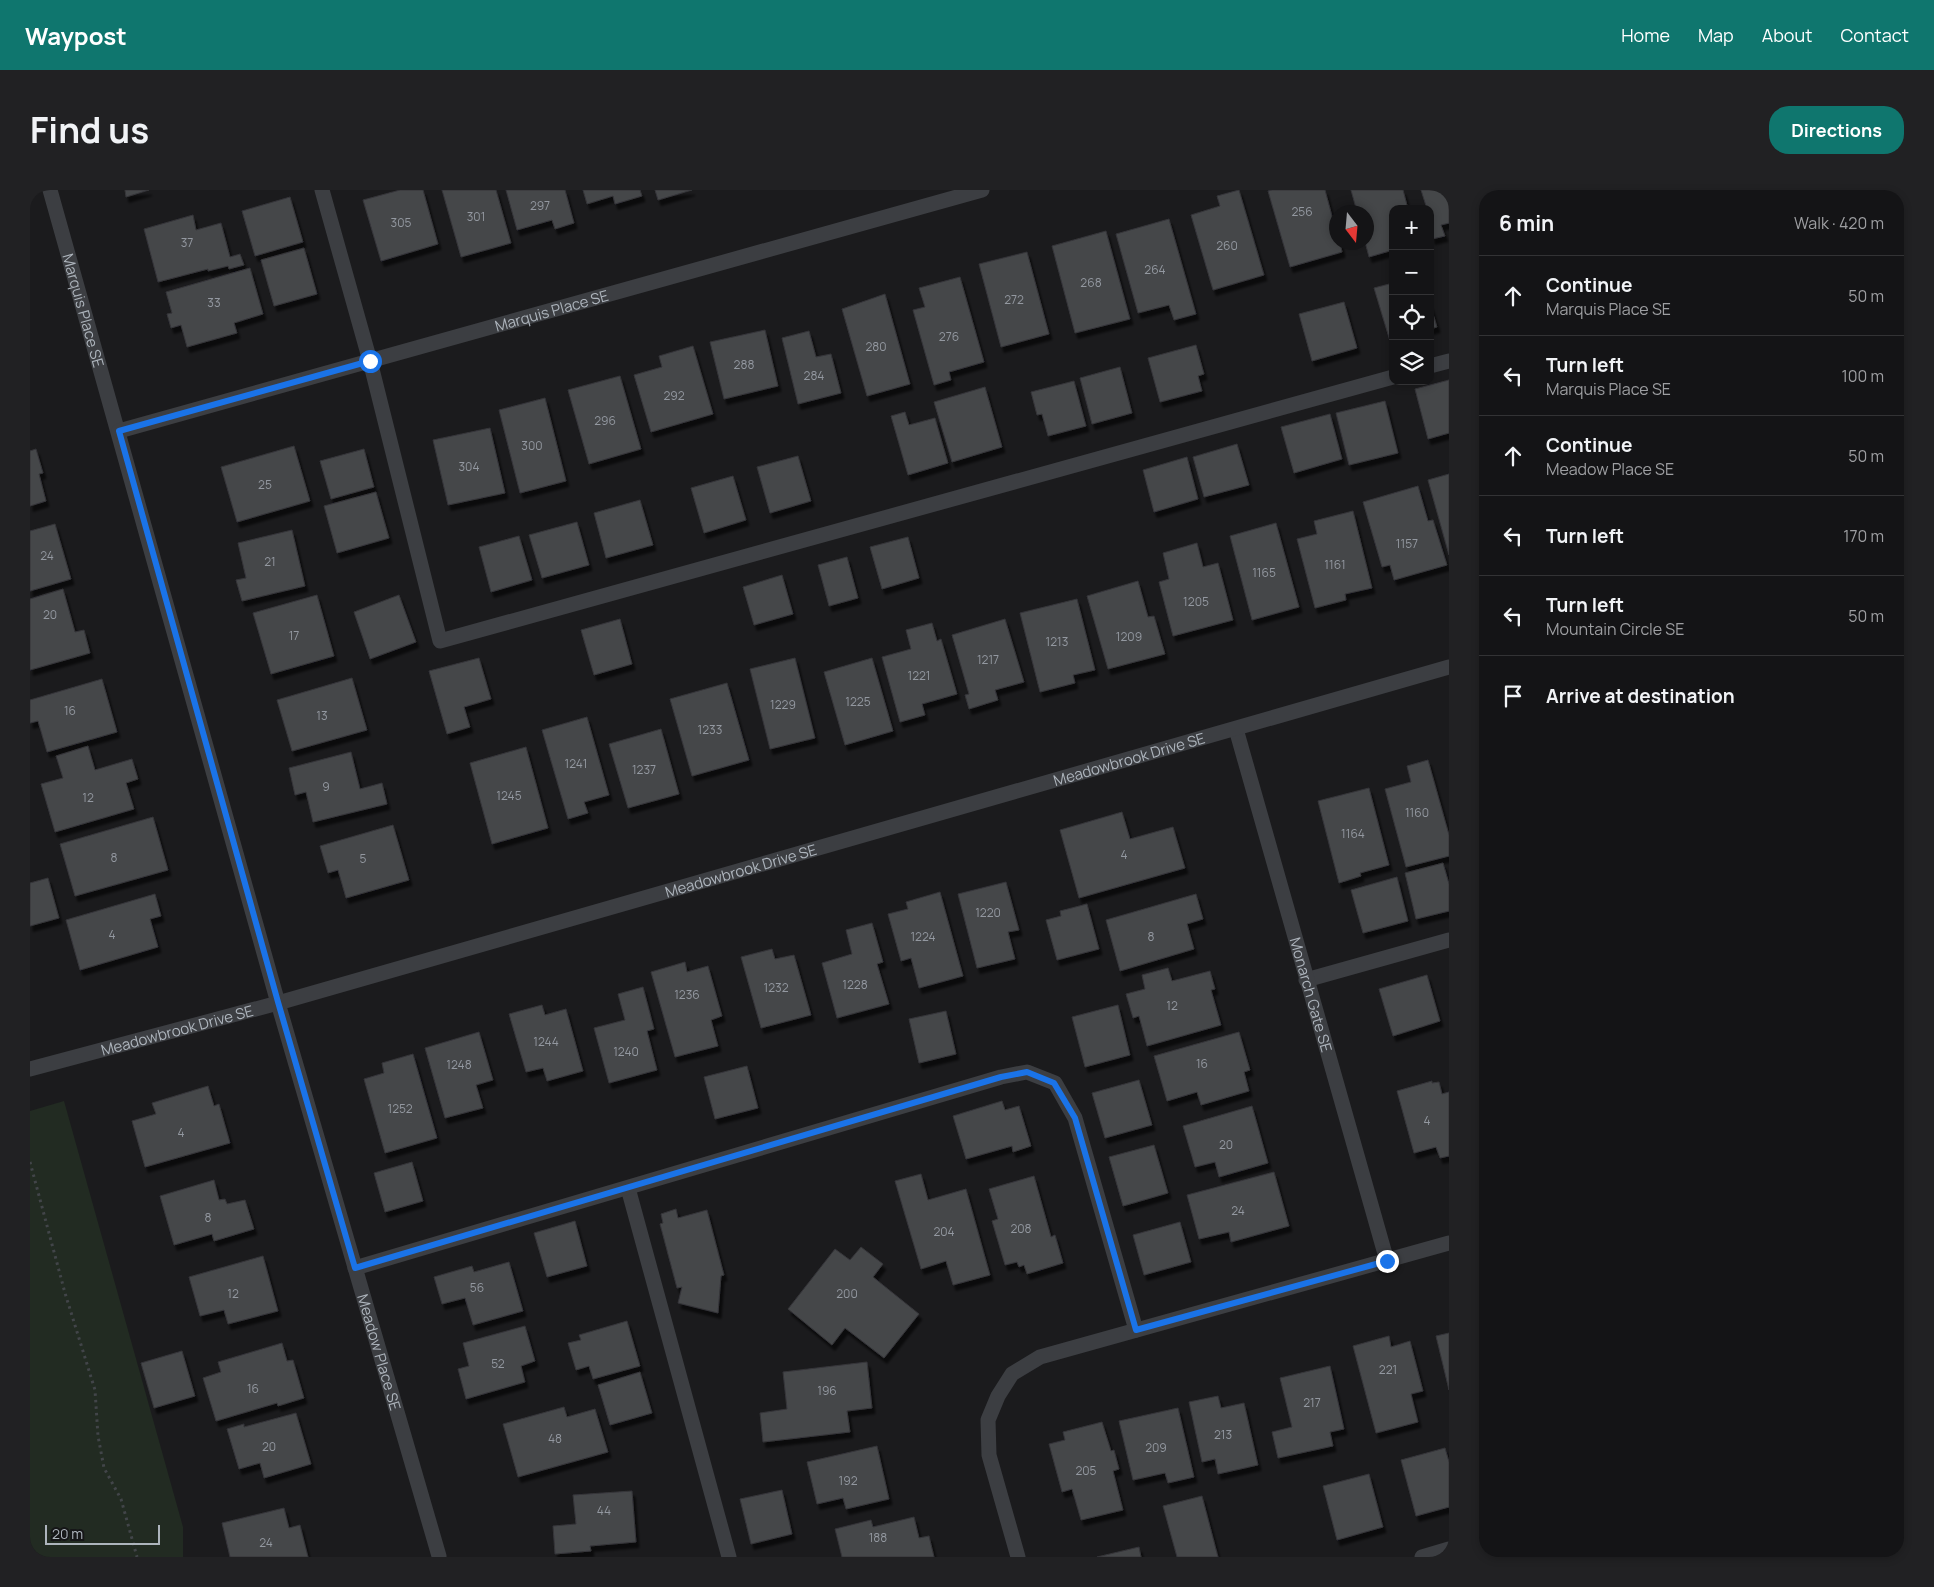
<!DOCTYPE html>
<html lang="en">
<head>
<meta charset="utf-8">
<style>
	:root { --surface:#141416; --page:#212123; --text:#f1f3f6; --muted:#9d9ea1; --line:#333335; --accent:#0f766e }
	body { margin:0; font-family:Manrope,sans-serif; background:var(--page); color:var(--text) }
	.controls { position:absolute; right:15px; top:15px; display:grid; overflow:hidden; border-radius:10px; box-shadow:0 2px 8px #0003 }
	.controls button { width:45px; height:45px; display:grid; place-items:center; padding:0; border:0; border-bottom:1px solid var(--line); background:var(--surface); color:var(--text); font:25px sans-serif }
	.compass { position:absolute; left:1299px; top:15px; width:45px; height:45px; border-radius:50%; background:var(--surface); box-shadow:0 2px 8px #0003; rotate:164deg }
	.scale { position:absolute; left:15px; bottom:12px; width:115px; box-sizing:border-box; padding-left:5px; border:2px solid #adb4bc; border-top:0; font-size:14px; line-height:18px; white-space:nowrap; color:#adb4bc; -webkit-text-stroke:4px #161618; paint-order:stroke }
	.stop { position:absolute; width:15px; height:15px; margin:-11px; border:4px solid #1a73e8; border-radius:50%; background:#fff }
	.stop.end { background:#1a73e8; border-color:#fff; box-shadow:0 1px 5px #0008 }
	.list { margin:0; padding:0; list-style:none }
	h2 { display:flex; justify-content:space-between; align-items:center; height:65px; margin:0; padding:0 20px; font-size:21px }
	h2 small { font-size:16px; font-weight:400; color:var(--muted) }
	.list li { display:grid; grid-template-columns:32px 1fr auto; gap:15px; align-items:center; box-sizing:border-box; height:80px; padding:0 20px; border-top:1px solid var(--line) }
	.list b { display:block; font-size:19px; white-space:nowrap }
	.list p { margin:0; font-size:16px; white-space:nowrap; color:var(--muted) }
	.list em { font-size:16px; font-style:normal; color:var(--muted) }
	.icon { flex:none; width:28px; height:28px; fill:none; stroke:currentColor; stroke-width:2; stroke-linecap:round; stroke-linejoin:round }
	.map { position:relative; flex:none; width:1419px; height:1367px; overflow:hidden; border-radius:20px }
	header { display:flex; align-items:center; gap:30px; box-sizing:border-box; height:70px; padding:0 25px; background:var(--accent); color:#fff }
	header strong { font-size:24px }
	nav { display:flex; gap:28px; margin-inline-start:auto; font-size:18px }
	.intro { display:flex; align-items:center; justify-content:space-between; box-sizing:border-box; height:120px; padding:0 30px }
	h1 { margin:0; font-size:35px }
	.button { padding:12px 22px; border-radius:20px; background:var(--accent); color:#fff; font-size:18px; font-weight:700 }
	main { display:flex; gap:30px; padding:0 30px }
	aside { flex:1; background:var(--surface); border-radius:20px; box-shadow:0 2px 8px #0003 }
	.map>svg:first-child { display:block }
</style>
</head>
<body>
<header>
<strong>Waypost</strong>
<nav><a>Home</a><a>Map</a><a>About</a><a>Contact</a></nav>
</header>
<div class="intro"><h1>Find us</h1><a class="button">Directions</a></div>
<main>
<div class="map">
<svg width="1419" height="1367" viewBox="0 0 1419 1367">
	<defs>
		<filter id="shadow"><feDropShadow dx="3" dy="5.5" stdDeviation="1" flood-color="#0009"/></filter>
	</defs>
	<rect width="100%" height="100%" fill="#1b1b1d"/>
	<!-- green -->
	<polygon fill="#222b22" points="34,911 153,1337 153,1367 0,1367 0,921"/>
	<!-- building -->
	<g fill="#45464a" stroke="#353539" filter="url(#shadow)">
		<polygon points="95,0 119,0 96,7"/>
		<polygon points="370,0 393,0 408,54 351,71 333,10"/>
		<polygon points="412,0 466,0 481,53 431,67"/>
		<polygon points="476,0 535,0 544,33 525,39 522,30 487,40"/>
		<polygon points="553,0 610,0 612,6 585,14 583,6 557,14"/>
		<polygon points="625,0 662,0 628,10"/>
		<polygon points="1209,0 1234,85 1183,100 1161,25 1190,16 1187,6"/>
		<polygon points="1242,0 1295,0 1306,41 1306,52 1310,52 1312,62 1260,77 1238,1"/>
		<polygon points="1321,0 1373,0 1378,19 1363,19 1363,60 1339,67 1335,52 1336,22 1327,22"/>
		<polygon points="1391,0 1419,0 1419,33 1411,35 1415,46 1402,49 1400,19 1397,19"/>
		<polygon points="260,7 273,52 225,66 212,21"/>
		<polygon points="163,25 166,40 191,33 200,67 210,64 214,75 199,79 198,76 178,81 178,79 128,92 114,39"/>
		<polygon points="1139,29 1166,124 1144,130 1139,115 1108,123 1086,44"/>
		<polygon points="1076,41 1100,129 1045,143 1022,56"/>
		<polygon points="274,58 287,104 244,116 231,70"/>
		<polygon points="997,62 1019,144 971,157 949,74"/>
		<polygon points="220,78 233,124 204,133 207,143 157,157 151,135 141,138 137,124 142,123 136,102"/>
		<polygon points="930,87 954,172 919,182 921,190 904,195 883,120 895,117 889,98"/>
		<polygon points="1363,93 1363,150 1360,151 1344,98"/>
		<polygon points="855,104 880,194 837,206 812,119"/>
		<polygon points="1314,112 1327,158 1282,171 1269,124"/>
		<polygon points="1400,114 1407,137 1400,139"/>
		<polygon points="735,140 748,196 694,209 680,152"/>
		<polygon points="779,141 786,167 801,164 811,203 768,214 752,148"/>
		<polygon points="1166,155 1174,184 1168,186 1172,201 1130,212 1118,168"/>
		<polygon points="663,156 683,224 621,242 604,185 632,177 629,166"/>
		<polygon points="1090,177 1102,223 1062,234 1050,188"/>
		<polygon points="590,186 611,259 559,274 538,200"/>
		<polygon points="1419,190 1419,243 1398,249 1385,199"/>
		<polygon points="1044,191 1056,236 1018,246 1012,224 1007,225 1001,202"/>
		<polygon points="955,197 972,257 922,272 904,212"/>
		<polygon points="515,208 536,291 490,303 469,220"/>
		<polygon points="1355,211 1368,263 1319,275 1306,223"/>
		<polygon points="875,222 879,235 905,228 918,273 878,285 861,226"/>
		<polygon points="1300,224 1312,269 1264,283 1251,237"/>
		<polygon points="460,238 475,303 418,315 403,250"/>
		<polygon points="1207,254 1219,295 1174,307 1163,267"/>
		<polygon points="264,256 280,311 207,332 191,277"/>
		<polygon points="6,259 13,283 9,284 16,311 0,316 0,261"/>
		<polygon points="334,259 344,297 301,309 290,271"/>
		<polygon points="768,266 781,311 740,323 727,277"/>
		<polygon points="1157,267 1168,309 1124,322 1113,280"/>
		<polygon points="1419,284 1419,365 1398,290"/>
		<polygon points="703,286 716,330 674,343 661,298"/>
		<polygon points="1388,296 1398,331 1403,330 1417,375 1364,390 1360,375 1352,377 1333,312"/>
		<polygon points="346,302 359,348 307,363 294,316"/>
		<polygon points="610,310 623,355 576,368 564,323"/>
		<polygon points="1323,321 1342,398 1315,404 1316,410 1285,418 1267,349 1287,344 1284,331"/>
		<polygon points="547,332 559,375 512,388 499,345"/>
		<polygon points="1246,333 1269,417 1222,430 1200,346"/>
		<polygon points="25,334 41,389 0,401 0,341"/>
		<polygon points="262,340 275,396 212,411 206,390 216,388 208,353"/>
		<polygon points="489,346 502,390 461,402 449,357"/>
		<polygon points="878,347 889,388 852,399 840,357"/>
		<polygon points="1167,353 1173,377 1188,373 1203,430 1143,446 1129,392 1139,389 1133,363"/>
		<polygon points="817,367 828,408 799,416 788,375"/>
		<polygon points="752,385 763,424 724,435 713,397"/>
		<polygon points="1108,391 1118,427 1124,426 1135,464 1078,479 1057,406"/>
		<polygon points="33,399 45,442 54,440 60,463 0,480 0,409"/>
		<polygon points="287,405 304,466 241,484 223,423"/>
		<polygon points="369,405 386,452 340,469 324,422"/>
		<polygon points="1047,409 1065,480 1043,485 1045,493 1010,502 990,423"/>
		<polygon points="590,429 602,474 564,485 551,440"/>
		<polygon points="975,429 994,492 965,500 968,510 939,519 935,505 939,504 922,445"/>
		<polygon points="902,433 907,451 911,449 927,504 892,514 895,525 870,532 852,467 881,459 876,440"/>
		<polygon points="449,468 461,509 434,517 440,537 417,544 399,481"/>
		<polygon points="765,468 785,548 740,559 720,479"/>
		<polygon points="842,468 863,541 815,555 794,482"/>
		<polygon points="322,488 337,540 262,561 247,510"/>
		<polygon points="72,489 87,542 17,562 8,531 0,533 0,510"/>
		<polygon points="697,493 719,570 662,586 640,509"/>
		<polygon points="557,527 579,605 554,612 558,623 538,629 512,540"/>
		<polygon points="631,539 649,604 598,618 579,554"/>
		<polygon points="58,556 65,580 102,569 108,589 96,593 104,619 25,642 11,594 33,588 26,566"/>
		<polygon points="496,557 518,638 462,654 440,573"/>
		<polygon points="321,562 330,599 352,593 357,614 283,632 276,602 265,605 259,578"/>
		<polygon points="1398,570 1419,645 1419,666 1376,677 1355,599 1381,592 1377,576"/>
		<polygon points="1339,598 1359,675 1330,683 1331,686 1309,693 1288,611"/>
		<polygon points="1092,622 1100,649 1143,637 1155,678 1049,708 1030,640"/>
		<polygon points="123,627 138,680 45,706 30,654"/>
		<polygon points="363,635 379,690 316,708 308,680 298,683 290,656"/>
		<polygon points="1413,673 1419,694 1419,721 1386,729 1375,683"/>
		<polygon points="1367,687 1378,731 1333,743 1321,700"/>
		<polygon points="18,688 29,728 0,736 0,693"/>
		<polygon points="976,692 989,740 978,742 985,769 947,778 928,704"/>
		<polygon points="910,702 933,786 889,798 881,768 871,771 858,724 878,719 876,712"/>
		<polygon points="125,704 131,726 120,729 128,757 50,780 36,730"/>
		<polygon points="1166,704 1173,729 1157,734 1164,759 1090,781 1076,730"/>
		<polygon points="1057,714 1069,759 1027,770 1016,730 1031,726 1030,721"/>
		<polygon points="842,733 853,772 847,774 859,814 807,828 792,773 822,764 816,740"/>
		<polygon points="742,759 745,769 764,765 781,825 731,838 711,767"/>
		<polygon points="655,772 657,782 678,776 692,826 681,830 688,856 645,867 621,782"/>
		<polygon points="1138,778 1142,791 1180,781 1185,799 1181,800 1191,835 1117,856 1109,826 1103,828 1096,804 1115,799 1112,785"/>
		<polygon points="1397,785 1410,831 1363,846 1349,799"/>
		<polygon points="613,797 624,839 617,841 627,880 579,893 564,838 595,830 588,804"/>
		<polygon points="512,815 515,825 536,819 553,881 517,891 513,878 496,882 479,824"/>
		<polygon points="1088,815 1100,865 1055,877 1042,827"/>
		<polygon points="916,821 926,864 889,873 879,829"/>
		<polygon points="449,842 463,890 446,895 453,918 415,928 395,858"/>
		<polygon points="1209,842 1220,880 1214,882 1219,901 1171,915 1167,902 1137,911 1124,866"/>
		<polygon points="383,864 407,948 355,963 334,889 354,883 352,873"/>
		<polygon points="717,876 728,918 685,929 674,887"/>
		<polygon points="1109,890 1122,935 1075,948 1062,903"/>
		<polygon points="1402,891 1402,893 1409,892 1412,904 1419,902 1419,966 1410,968 1406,957 1384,963 1367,901"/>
		<polygon points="178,896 184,916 189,914 200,953 115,977 102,931 126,924 122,913"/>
		<polygon points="972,911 975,920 989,916 1001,956 983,962 982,956 936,969 923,926"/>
		<polygon points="1222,916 1238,973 1189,987 1185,972 1165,977 1153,936"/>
		<polygon points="1124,955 1138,1003 1093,1016 1079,967"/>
		<polygon points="382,972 393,1011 355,1022 344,983"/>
		<polygon points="1244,982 1259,1036 1201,1052 1199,1042 1169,1049 1157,1005"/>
		<polygon points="891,984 898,1010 936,999 960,1085 923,1095 916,1071 891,1079 865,991"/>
		<polygon points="1004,986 1021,1047 1025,1045 1033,1073 997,1084 994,1075 989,1077 987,1072 975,1075 962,1031 968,1029 959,999"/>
		<polygon points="184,990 189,1010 195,1009 197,1014 215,1010 224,1039 184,1051 182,1044 144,1055 130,1006"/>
		<polygon points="646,1019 648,1028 677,1020 694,1085 691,1086 688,1123 648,1113 652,1097 647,1098 630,1034 633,1033 631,1024"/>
		<polygon points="545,1031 557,1076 517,1087 504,1043"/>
		<polygon points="1150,1032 1161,1072 1114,1085 1103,1045"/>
		<polygon points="831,1057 853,1074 843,1087 889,1124 854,1168 815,1138 802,1155 758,1119 805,1059 820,1070"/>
		<polygon points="233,1066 248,1121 198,1134 194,1120 170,1126 159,1087"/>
		<polygon points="479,1072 493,1121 443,1135 435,1108 412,1114 404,1087 442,1076 444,1082"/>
		<polygon points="597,1131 610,1176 563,1189 559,1176 546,1180 538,1153 551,1150 549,1145"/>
		<polygon points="495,1136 505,1171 491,1176 495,1192 436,1209 428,1179 439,1176 433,1153"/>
		<polygon points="1419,1143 1419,1200 1406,1146"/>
		<polygon points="1359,1146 1361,1157 1380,1151 1393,1201 1381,1204 1388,1232 1346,1243 1323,1156"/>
		<polygon points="252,1153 257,1171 263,1170 274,1208 248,1216 247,1213 186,1231 173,1188 191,1182 188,1172"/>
		<polygon points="152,1161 165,1206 124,1218 111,1173"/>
		<polygon points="837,1172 842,1218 817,1221 820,1242 733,1252 730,1223 757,1219 753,1182"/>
		<polygon points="1300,1176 1314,1239 1300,1242 1303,1256 1248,1268 1242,1242 1262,1237 1250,1188"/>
		<polygon points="610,1182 622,1223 580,1235 568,1195"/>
		<polygon points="1188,1206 1191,1218 1214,1213 1228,1275 1188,1284 1185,1269 1172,1272 1159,1212"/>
		<polygon points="534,1217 537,1227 565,1219 578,1262 488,1287 473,1234"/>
		<polygon points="1148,1218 1164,1287 1138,1293 1135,1283 1103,1290 1089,1231"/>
		<polygon points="266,1223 281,1274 234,1288 230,1273 209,1279 197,1239 214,1234 214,1237"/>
		<polygon points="1072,1232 1081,1261 1084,1260 1089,1279 1083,1281 1093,1320 1051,1330 1042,1299 1032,1302 1019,1254 1035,1250 1033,1242"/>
		<polygon points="847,1256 859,1309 816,1319 813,1308 787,1314 777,1272"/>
		<polygon points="1415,1258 1419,1272 1419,1317 1386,1326 1371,1270"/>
		<polygon points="1339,1284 1353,1337 1307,1350 1293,1296"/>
		<polygon points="752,1300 762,1344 721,1354 710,1309"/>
		<polygon points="602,1301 606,1352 560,1356 561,1361 525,1364 523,1336 546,1334 543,1305"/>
		<polygon points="1172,1306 1188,1367 1147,1367 1133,1316"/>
		<polygon points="254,1318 259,1338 270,1335 278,1367 200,1367 192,1333"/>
		<polygon points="884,1327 889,1348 899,1346 904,1367 812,1367 805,1339 841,1330 843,1337"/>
		<polygon points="1109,1357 1111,1367 1067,1367"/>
	</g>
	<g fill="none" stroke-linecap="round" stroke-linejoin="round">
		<!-- path -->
		<polyline stroke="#424549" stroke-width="3" stroke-dasharray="2.5 4" stroke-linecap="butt" points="0,972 35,1103 65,1200 68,1246 74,1278 91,1309 107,1367"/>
		<!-- service -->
		<g stroke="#3c3e42" stroke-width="15">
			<polyline points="292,0 340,171 410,451 1363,187"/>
			<polyline points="1400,176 1419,171"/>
			<polyline points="1276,790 1419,750"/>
			<polyline points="598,998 699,1367"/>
			<polyline points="325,1078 971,887 997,882 1025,893 1045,928 1106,1140"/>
			<polyline points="1392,1367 1419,1359"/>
		</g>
		<!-- minor -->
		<g stroke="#3c3e42" stroke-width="15">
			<path id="s1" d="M20,0L248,813L409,1366"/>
			<path id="s2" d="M89,241L952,0"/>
			<path id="s3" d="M1206,539L1357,1071"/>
			<path id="s4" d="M0,879L248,813L1419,477"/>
			<polyline points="988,1367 959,1265 958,1230 968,1206 982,1184 1010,1167 1419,1053"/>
		</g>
	</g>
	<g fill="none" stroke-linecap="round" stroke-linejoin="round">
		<!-- route -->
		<polyline stroke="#1a73e8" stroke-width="6" points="340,171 89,241 248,812 325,1078 971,887 997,882 1024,893 1045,928 1106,1140 1357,1071"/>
	</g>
	<g text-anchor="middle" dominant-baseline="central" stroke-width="5" stroke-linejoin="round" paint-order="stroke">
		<!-- number labels -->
		<g font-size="12" fill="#9398a0">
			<text x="510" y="15">297</text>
			<text x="1272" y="21">256</text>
			<text x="446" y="26">301</text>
			<text x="371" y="32">305</text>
			<text x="157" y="52">37</text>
			<text x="1197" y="55">260</text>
			<text x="1125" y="79">264</text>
			<text x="1061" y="92">268</text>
			<text x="984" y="109">272</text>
			<text x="184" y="112">33</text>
			<text x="919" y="146">276</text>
			<text x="846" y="156">280</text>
			<text x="714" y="174">288</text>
			<text x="784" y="185">284</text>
			<text x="644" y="205">292</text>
			<text x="575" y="230">296</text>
			<text x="502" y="255">300</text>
			<text x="439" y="276">304</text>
			<text x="235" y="294">25</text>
			<text x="1377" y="353">1157</text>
			<text x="17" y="365">24</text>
			<text x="240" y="371">21</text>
			<text x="1305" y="374">1161</text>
			<text x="1234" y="382">1165</text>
			<text x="1166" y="411">1205</text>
			<text x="20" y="424">20</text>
			<text x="264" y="445">17</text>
			<text x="1099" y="446">1209</text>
			<text x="1027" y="451">1213</text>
			<text x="958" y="469">1217</text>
			<text x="889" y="485">1221</text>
			<text x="828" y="511">1225</text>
			<text x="753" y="514">1229</text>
			<text x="40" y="520">16</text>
			<text x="292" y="525">13</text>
			<text x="680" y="539">1233</text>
			<text x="546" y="573">1241</text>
			<text x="614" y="579">1237</text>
			<text x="296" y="596">9</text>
			<text x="479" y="605">1245</text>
			<text x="58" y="607">12</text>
			<text x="1387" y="622">1160</text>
			<text x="1323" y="643">1164</text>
			<text x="1094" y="664">4</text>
			<text x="84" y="667">8</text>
			<text x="333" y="668">5</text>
			<text x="958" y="722">1220</text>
			<text x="82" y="744">4</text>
			<text x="893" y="746">1224</text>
			<text x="1121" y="746">8</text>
			<text x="825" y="794">1228</text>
			<text x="746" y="797">1232</text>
			<text x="657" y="804">1236</text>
			<text x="1142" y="815">12</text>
			<text x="516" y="851">1244</text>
			<text x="596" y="861">1240</text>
			<text x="1172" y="873">16</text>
			<text x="429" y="874">1248</text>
			<text x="370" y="918">1252</text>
			<text x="1397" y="930">4</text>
			<text x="151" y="942">4</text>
			<text x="1196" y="954">20</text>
			<text x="1208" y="1020">24</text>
			<text x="178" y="1027">8</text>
			<text x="991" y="1038">208</text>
			<text x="914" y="1041">204</text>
			<text x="447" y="1097">56</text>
			<text x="203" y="1103">12</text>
			<text x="817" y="1103">200</text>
			<text x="468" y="1173">52</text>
			<text x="1358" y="1179">221</text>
			<text x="223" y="1198">16</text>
			<text x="797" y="1200">196</text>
			<text x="1282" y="1212">217</text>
			<text x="1193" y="1244">213</text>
			<text x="525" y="1248">48</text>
			<text x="239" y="1256">20</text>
			<text x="1126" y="1257">209</text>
			<text x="1056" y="1280">205</text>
			<text x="818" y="1290">192</text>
			<text x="574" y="1320">44</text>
			<text x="848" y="1347">188</text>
			<text x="236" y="1352">24</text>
		</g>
		<!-- street labels -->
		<g font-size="15" fill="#adb4bc" stroke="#161618">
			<text stroke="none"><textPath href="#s1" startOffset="125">Marquis Place SE</textPath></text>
			<text stroke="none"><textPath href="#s2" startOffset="449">Marquis Place SE</textPath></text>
			<text stroke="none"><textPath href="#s4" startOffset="1142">Meadowbrook Drive SE</textPath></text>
			<text stroke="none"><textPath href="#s4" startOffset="738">Meadowbrook Drive SE</textPath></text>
			<text stroke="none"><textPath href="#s3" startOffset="276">Monarch Gate SE</textPath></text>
			<text stroke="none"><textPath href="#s4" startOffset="152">Meadowbrook Drive SE</textPath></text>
			<text stroke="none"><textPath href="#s1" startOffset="1208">Meadow Place SE</textPath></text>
		</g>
	</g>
</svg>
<div class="controls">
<button>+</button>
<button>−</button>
<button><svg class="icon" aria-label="locate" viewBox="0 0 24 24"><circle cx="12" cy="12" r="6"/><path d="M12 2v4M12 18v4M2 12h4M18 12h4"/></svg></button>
<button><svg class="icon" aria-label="layers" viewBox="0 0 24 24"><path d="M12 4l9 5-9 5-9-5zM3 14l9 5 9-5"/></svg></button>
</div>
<svg class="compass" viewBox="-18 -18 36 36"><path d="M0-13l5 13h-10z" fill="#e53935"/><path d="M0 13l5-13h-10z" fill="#9d9ea1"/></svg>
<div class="scale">20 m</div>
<div class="stop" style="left:340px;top:171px"></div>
<div class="stop end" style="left:1357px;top:1071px"></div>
</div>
<aside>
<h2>6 min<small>Walk · 420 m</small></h2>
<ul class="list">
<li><svg class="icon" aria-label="ahead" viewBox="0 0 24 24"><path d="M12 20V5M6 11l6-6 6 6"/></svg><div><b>Continue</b><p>Marquis Place SE</p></div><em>50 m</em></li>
<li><svg class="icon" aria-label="left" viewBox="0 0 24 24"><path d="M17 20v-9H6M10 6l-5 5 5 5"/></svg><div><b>Turn left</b><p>Marquis Place SE</p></div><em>100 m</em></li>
<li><svg class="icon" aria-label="ahead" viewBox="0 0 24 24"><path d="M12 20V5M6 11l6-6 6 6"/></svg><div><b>Continue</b><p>Meadow Place SE</p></div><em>50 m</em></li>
<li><svg class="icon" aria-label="left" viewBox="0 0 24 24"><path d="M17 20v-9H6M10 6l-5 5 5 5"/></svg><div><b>Turn left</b></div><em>170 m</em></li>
<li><svg class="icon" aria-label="left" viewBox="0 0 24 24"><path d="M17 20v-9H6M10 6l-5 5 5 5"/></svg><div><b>Turn left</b><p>Mountain Circle SE</p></div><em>50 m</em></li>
<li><svg class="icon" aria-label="arrive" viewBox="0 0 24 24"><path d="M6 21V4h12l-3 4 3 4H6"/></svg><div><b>Arrive at destination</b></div></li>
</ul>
</aside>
</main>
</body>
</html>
